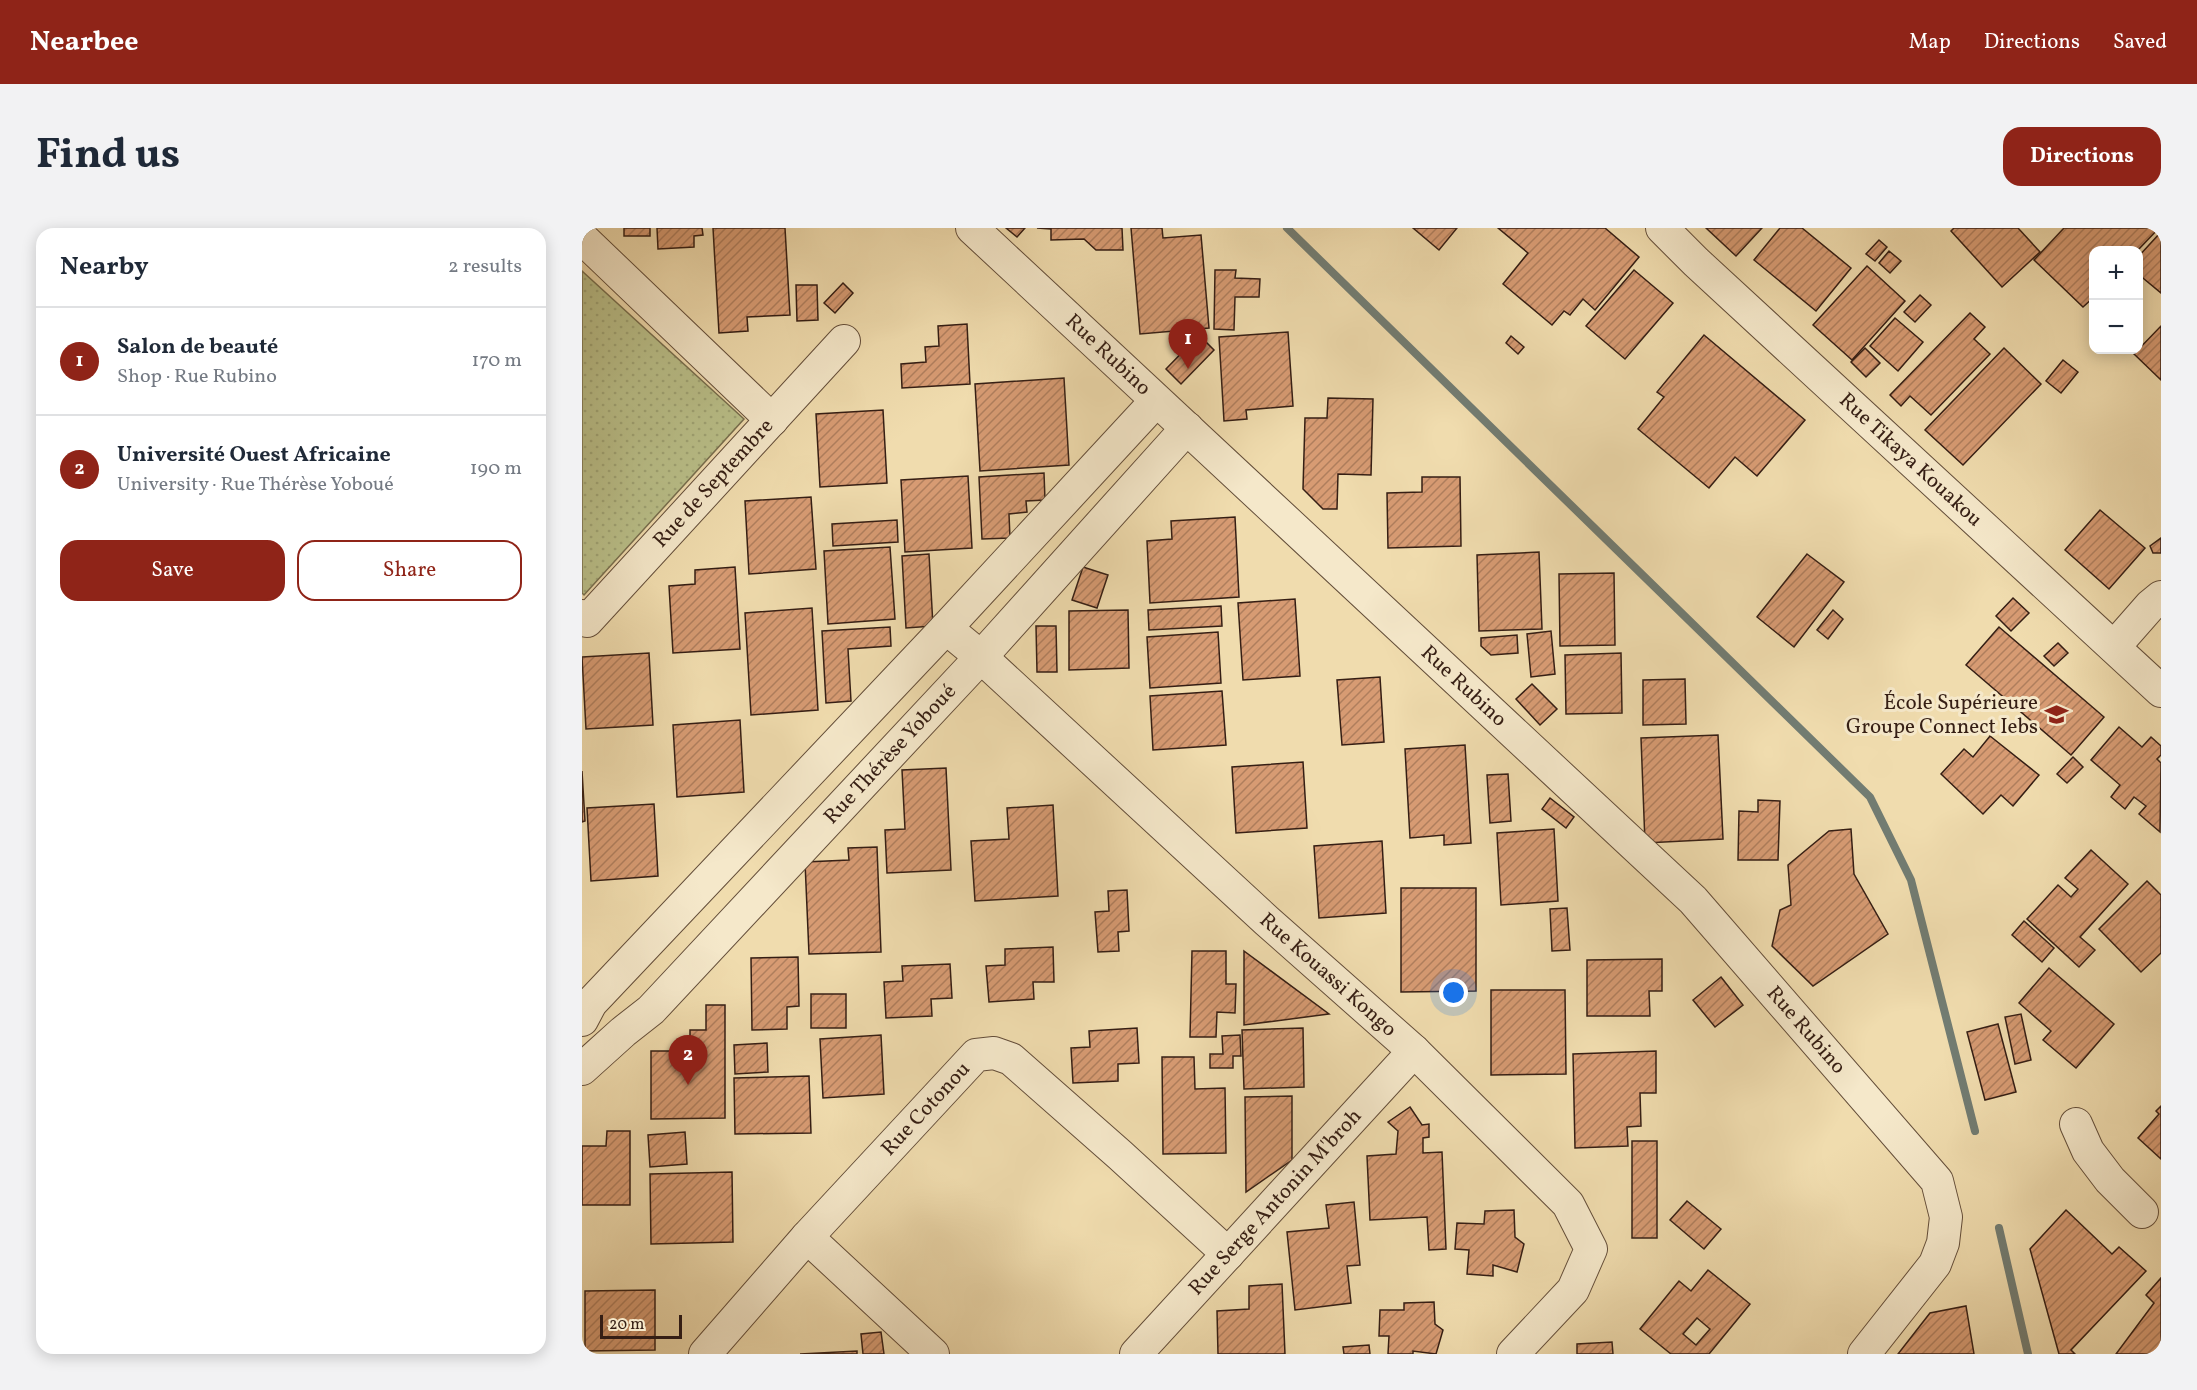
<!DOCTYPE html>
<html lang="en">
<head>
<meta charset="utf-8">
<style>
	:root { --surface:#fff; --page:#f2f2f3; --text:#1f2937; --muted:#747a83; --line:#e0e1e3; --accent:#8f2418 }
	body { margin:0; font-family:Vollkorn,serif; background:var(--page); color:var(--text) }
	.controls { position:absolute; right:18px; top:18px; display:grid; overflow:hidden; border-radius:12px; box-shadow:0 3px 15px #0003 }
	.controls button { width:54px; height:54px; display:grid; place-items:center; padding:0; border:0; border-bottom:2px solid var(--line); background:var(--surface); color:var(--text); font:30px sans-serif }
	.scale { position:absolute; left:18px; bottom:15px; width:82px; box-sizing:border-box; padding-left:6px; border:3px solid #351e14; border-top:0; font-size:16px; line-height:21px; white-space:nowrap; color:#351e14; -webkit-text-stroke:4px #f5e8ca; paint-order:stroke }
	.you { position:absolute; left:872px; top:765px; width:21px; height:21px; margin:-15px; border:4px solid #fff; border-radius:50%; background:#1a73e8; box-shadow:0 0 0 9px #1a73e833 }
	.badge { display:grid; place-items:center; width:39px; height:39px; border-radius:50%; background:var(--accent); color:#fff; font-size:20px; font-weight:700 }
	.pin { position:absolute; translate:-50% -50px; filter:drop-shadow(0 2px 3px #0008) }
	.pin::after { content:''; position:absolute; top:32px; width:21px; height:18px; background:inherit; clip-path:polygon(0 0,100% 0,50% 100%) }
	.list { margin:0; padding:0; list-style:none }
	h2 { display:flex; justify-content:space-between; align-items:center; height:78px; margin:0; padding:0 24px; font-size:26px }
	h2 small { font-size:20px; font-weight:400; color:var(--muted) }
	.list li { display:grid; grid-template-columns:39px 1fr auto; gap:18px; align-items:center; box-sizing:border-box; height:108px; padding:0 24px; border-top:2px solid var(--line) }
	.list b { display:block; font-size:22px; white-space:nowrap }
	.list p { margin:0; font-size:20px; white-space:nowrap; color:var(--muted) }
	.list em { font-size:20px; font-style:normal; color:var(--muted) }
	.actions { display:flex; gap:12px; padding:18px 24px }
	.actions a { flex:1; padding:14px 0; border:2px solid var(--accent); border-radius:18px; text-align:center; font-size:21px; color:var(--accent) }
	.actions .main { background:var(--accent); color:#fff }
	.map { position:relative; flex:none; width:1579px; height:1126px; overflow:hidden; border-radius:18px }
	header { display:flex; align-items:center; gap:36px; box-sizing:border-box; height:84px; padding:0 30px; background:var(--accent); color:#fff }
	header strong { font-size:28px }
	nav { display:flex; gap:33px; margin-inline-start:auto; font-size:21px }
	.intro { display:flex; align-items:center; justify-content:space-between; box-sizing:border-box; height:144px; padding:0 36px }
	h1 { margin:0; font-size:42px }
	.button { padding:15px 27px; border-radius:18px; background:var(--accent); color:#fff; font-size:21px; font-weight:700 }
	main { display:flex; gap:36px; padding:0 36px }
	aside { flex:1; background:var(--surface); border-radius:18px; box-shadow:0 3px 15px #0003 }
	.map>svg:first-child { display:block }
</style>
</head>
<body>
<header>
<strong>Nearbee</strong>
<nav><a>Map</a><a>Directions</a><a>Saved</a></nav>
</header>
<div class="intro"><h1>Find us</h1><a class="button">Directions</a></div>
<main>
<aside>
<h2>Nearby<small>2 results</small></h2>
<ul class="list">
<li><span class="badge">1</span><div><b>Salon de beauté</b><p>Shop · Rue Rubino</p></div><em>170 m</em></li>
<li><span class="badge">2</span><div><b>Université Ouest Africaine</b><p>University · Rue Thérèse Yoboué</p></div><em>190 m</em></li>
</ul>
<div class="actions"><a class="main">Save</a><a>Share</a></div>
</aside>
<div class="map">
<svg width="1579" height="1126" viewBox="0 0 1579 1126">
	<defs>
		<pattern id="green-dots" width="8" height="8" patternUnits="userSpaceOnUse" patternTransform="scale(1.5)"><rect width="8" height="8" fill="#bac08a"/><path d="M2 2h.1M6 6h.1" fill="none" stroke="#a0a576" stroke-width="1.8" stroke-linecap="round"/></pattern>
		<pattern id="building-hatch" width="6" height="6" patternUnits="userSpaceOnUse" patternTransform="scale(1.5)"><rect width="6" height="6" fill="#d79b73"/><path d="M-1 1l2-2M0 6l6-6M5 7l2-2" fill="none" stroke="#af7e5d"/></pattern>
	</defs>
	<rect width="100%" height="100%" fill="#f0dcae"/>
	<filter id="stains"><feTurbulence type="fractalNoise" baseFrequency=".00333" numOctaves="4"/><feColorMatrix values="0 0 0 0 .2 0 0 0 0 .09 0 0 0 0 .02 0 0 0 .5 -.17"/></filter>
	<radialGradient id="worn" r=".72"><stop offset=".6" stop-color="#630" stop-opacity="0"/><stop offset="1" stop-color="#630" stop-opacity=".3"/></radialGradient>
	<!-- green -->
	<polygon fill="url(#green-dots)" stroke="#786f4f" stroke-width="1.5" points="0,43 162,191 2,367 0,365"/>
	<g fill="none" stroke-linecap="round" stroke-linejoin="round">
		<!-- stream -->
		<g stroke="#727c72" stroke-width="8">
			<polyline points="705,0 1288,569 1329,652 1393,903"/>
			<polyline points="1417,1000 1446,1126"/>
		</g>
	</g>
	<!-- building -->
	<g fill="url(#building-hatch)" stroke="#351e14" stroke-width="1.5" fill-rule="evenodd">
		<rect x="42" y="0" width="26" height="8"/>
		<polygon points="75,0 120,0 121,7 112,8 112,19 76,21"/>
		<polygon points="131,0 203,0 208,87 165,89 166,103 137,105"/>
		<polygon points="424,0 443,0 435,9"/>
		<polygon points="455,0 540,0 541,22 514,22 502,11 469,12 469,1"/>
		<polygon points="549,0 580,0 581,10 619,7 627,100 558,106"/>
		<polygon points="831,0 875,0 857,22"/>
		<polygon points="916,0 1023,0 1057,29 1013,82 1001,71 988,87 982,83 970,97 921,56 946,25"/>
		<polygon points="1124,0 1180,0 1154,28"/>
		<polygon points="1198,0 1220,0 1269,40 1234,83 1172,32"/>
		<polygon points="1372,0 1436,0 1458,24 1420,59 1369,3"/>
		<polygon points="1482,0 1577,0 1556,22 1512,22 1512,69 1501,79 1452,32"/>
		<polygon points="1577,6 1579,8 1579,65 1556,46 1556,29"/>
		<polygon points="1297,12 1305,19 1293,33 1284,26"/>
		<polygon points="1307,23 1319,33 1308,45 1297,35"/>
		<polygon points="1285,38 1323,73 1270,132 1231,97"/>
		<polygon points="633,42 654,42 653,50 678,51 677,69 653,69 652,102 632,101"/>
		<polygon points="1052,42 1091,75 1043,131 1004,98"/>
		<polygon points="261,55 271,65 253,85 242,75"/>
		<polygon points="214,57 235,57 236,92 215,93"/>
		<polygon points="1338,67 1349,77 1333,94 1322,84"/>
		<polygon points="1388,85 1403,99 1392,111 1408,126 1349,187 1328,168 1319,178 1308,167"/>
		<polygon points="1313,90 1341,114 1316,143 1288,118"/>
		<polygon points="385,96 388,156 320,160 319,136 344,134 343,119 357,118 356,98"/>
		<polygon points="1579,98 1579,152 1552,126"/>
		<polygon points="706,104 711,178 664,182 665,191 642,193 637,109"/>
		<polygon points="617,107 632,122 599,156 584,141"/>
		<polygon points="1122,107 1223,192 1175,248 1153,229 1127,260 1056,201 1082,169 1075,164"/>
		<polygon points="929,108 942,119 936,126 924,115"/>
		<polygon points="1283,120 1298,135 1284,149 1269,134"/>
		<polygon points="1422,120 1459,156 1381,237 1343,202"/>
		<polygon points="1481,132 1496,144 1479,165 1464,153"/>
		<polygon points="482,150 487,237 398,243 393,156"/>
		<polygon points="746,170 791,171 789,247 756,246 755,281 741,281 721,261 723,190 745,190"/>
		<polygon points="301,182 305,255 238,259 234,186"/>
		<polygon points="462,245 463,272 444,273 445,284 427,286 428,310 400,311 397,249"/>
		<polygon points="386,248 390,320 323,324 319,252"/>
		<polygon points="840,249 878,249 879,318 806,320 805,265 840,264"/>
		<polygon points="229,269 234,341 167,346 163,273"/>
		<polygon points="1518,282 1563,320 1527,361 1483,322"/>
		<polygon points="653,289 657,369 568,375 565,313 590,311 589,293"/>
		<polygon points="315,292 316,314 251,318 250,296"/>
		<polygon points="1579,310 1579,325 1571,325 1568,318"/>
		<polygon points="308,319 313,391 246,396 242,323"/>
		<polygon points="957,324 960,401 897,403 895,327"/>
		<polygon points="347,326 351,398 324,400 320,328"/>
		<polygon points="1225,326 1262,354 1212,419 1175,389"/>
		<polygon points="153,339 158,421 91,425 87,358 113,356 113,342"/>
		<polygon points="501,339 526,347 515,380 490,372"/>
		<polygon points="1032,345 1033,417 978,418 977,346"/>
		<polygon points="1431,370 1447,385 1429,403 1414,388"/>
		<polygon points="713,371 718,448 661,452 656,375"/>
		<polygon points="639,378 640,398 567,402 566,382"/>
		<polygon points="230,380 236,482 169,487 163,385"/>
		<polygon points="546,382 547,440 487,442 487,383"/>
		<polygon points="1251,382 1261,391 1246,411 1235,402"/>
		<polygon points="454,398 474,398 475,444 455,444"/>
		<polygon points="308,399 309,418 266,421 269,473 244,475 240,403"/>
		<polygon points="1417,399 1522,489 1489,527 1384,437"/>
		<polygon points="969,403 973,446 949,449 945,406"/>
		<polygon points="636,404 639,455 568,460 565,409"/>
		<polygon points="935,407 936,425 909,427 899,418 899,410"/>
		<polygon points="1476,415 1486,425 1472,438 1462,428"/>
		<polygon points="67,425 71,497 4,501 0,429"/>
		<polygon points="1039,425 1040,485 984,486 983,427"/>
		<polygon points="798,449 802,514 760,517 755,452"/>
		<polygon points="1103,451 1104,496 1061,497 1061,452"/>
		<polygon points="950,456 975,481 958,497 934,471"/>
		<polygon points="640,463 644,517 571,522 568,468"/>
		<polygon points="158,492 162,564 95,569 91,497"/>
		<polygon points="1537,499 1560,519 1569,509 1579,518 1579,527 1575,531 1579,535 1578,604 1557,586 1564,578 1552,569 1543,581 1529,569 1538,557 1509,532"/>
		<polygon points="1136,507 1141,611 1063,615 1059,510"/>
		<polygon points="1408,508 1457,547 1431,578 1419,567 1401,586 1359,546 1382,521 1391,529"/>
		<polygon points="883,517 889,615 862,617 862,607 828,610 823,521"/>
		<polygon points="1491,529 1501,539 1485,555 1475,546"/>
		<polygon points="721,534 725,600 654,605 650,539"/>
		<polygon points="364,540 369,642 305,645 303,602 323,601 320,542"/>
		<polygon points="0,543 3,593 0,594"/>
		<polygon points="926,546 929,593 908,595 905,547"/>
		<polygon points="968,570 992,589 984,600 960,581"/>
		<polygon points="1176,572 1198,573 1196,632 1156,632 1157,583 1176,584"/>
		<polygon points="72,576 76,648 9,653 5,580"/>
		<polygon points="471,577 476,668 393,673 389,613 427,611 425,580"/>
		<polygon points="972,601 976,673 919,677 915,605"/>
		<polygon points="1269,601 1272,646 1306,706 1231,758 1190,718 1198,682 1209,677 1206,637 1247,603"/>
		<polygon points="800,613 804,685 737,690 732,618"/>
		<polygon points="295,619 299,724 227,726 223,634 267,632 266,620"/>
		<polygon points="1509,622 1546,656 1498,709 1513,722 1497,739 1445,691 1476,657 1489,669 1496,661 1483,650"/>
		<polygon points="1565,653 1579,667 1579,725 1559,744 1517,701"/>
		<polygon points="819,660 894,660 894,763 819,764"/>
		<polygon points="545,662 547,703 536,704 537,723 516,724 513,684 527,683 526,663"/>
		<polygon points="985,680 988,722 970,723 968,681"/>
		<polygon points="1442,693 1472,720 1460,734 1430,707"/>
		<polygon points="471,719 472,754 451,754 452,771 407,774 404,738 423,737 423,721"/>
		<polygon points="610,723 644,723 644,756 654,756 653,785 635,784 634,809 608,809"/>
		<polygon points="662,723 747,786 662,797"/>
		<polygon points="216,729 217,778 205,779 205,801 170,802 169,730"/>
		<polygon points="1080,731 1080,763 1067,763 1068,788 1005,788 1005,732"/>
		<polygon points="368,736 370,770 349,771 350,788 304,790 302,754 321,753 320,738"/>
		<polygon points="1467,740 1532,796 1494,840 1461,812 1469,803 1437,775"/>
		<polygon points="1139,749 1161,777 1133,799 1111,772"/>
		<polygon points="909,762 983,762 984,846 909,847"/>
		<rect x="229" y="766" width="35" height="34"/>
		<polygon points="124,777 143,777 143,890 69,891 69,823 108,823 108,802 124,802"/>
		<polygon points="1439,786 1449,832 1433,836 1423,789"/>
		<polygon points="1416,796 1434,864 1403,872 1385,804"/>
		<polygon points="555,800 557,835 536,836 536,853 491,855 489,820 508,819 507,803"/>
		<polygon points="721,800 722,859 662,861 660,802"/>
		<polygon points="299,807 302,866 241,870 238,811"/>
		<polygon points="658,807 659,828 651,828 651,840 628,840 628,826 641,826 640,808"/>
		<polygon points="185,815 186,844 153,846 152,817"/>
		<polygon points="1074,823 1074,865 1058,865 1059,898 1045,899 1046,918 993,920 991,826"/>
		<polygon points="580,829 612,829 613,861 643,860 644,925 581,926"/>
		<polygon points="227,848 229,905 153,906 152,850"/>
		<polygon points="710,868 710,932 664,964 663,869"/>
		<polygon points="1579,878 1579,931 1556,910 1577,886 1574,883"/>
		<polygon points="828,879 840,897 847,896 847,909 841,910 841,925 860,924 864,1021 847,1022 845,989 788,992 785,928 814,926 816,903 806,894"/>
		<polygon points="25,903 48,903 48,977 0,977 0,918 24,918"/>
		<polygon points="103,904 105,936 68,939 66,907"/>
		<rect x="1050" y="913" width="25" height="97"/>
		<polygon points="150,944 151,1014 69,1016 68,946"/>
		<polygon points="1105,973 1139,1001 1122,1021 1088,992"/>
		<polygon points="772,974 778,1037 765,1038 769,1075 713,1082 705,1004 747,1000 744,977"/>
		<polygon points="932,982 933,1009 942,1016 935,1044 911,1037 911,1048 885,1046 887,1022 873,1021 875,995 902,996 903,983"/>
		<polygon points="1484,982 1530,1026 1537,1019 1564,1043 1489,1122 1493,1126 1477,1126 1448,1021"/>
		<path d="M1126,1042L1168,1076L1127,1126H1089L1058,1101L1097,1053L1109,1063ZM1115,1090L1128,1101L1114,1117L1101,1106Z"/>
		<polygon points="1579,1050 1579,1126 1534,1126 1572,1075 1564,1067"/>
		<polygon points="700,1056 703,1126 636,1126 635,1083 667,1081 667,1058"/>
		<polygon points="73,1062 73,1122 3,1123 3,1063"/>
		<polygon points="852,1074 853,1096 861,1102 854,1126 831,1123 831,1126 806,1126 807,1108 797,1108 798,1082 822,1082 822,1075"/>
		<polygon points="1384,1078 1392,1126 1316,1126 1348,1085"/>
		<polygon points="299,1104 302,1126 281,1126 279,1106"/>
		<polygon points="1030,1114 1031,1126 995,1126 995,1116"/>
		<polygon points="787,1117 788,1126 762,1126 761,1119"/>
		<polygon points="275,1123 275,1126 218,1126"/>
	</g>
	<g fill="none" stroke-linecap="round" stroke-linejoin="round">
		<defs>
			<g id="street">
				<path id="s1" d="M390,0L1111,672L1355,953L1364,989L1361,1015L1353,1036L1282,1126"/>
				<path id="s2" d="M1080,0L1114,34L1579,463"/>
				<polyline points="0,10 190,192"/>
				<path id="s3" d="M0,388L5,393L262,113"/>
				<path id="s4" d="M364,400L399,429L685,693L832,823L986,976L1009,1021L991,1062L931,1126"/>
				<polyline points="1532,419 1568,378 1579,369"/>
				<polyline points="0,792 9,775 364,400 574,173"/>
				<path id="s5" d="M0,841L41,804L69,782L399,429L605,200"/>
				<polyline points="1494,896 1506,923 1528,952 1560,984"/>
				<polyline points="225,1009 351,1126"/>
				<path id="s6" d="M123,1126L225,1009L394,827L412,825L429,831L538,927L646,1026"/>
				<path id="s7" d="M554,1126L832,823"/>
			</g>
		</defs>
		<!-- street casing -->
		<use href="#street" stroke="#644e3a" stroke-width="34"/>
		<!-- street -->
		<use href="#street" stroke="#f5e8ca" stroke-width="32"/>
	</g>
	<!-- icons -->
	<defs>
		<symbol id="university-bare" viewBox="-9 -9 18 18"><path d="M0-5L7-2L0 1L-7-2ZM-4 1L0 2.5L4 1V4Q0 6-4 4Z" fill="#8f2418" stroke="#f5e8ca" stroke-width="2.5" paint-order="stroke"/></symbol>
	</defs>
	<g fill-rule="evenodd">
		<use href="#university-bare" x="1458" y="470" width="33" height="33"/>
	</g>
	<g text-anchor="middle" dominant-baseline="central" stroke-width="6" stroke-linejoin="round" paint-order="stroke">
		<!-- street labels -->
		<g font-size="21" fill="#351e14" stroke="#f5e8ca">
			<text stroke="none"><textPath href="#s1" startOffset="186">Rue Rubino</textPath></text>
			<text stroke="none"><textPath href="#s2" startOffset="340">Rue Tikaya Kouakou</textPath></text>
			<text stroke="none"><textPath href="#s3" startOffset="194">Rue de Septembre</textPath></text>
			<text stroke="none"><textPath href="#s1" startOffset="672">Rue Rubino</textPath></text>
			<text stroke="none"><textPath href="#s5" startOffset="441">Rue Thérèse Yoboué</textPath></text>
			<text stroke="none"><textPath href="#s4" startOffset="516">Rue Kouassi Kongo</textPath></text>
			<text stroke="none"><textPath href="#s1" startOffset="1158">Rue Rubino</textPath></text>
			<text stroke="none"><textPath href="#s6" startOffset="330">Rue Cotonou</textPath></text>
			<text stroke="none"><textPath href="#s7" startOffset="206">Rue Serge Antonin M'broh</textPath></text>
		</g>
		<!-- poi labels -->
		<g font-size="21" fill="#351e14" stroke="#f5e8ca" text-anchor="end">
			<text x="1456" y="475">École Supérieure<tspan x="1456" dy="24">Groupe Connect Iebs</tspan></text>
		</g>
	</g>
	<rect width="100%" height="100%" filter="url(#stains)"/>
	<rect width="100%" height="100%" fill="url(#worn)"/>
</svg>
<div class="controls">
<button>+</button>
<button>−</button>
</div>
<div class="scale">20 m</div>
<div class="you"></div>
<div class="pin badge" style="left:606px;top:141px">1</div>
<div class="pin badge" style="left:106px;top:857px">2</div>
</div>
</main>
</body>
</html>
